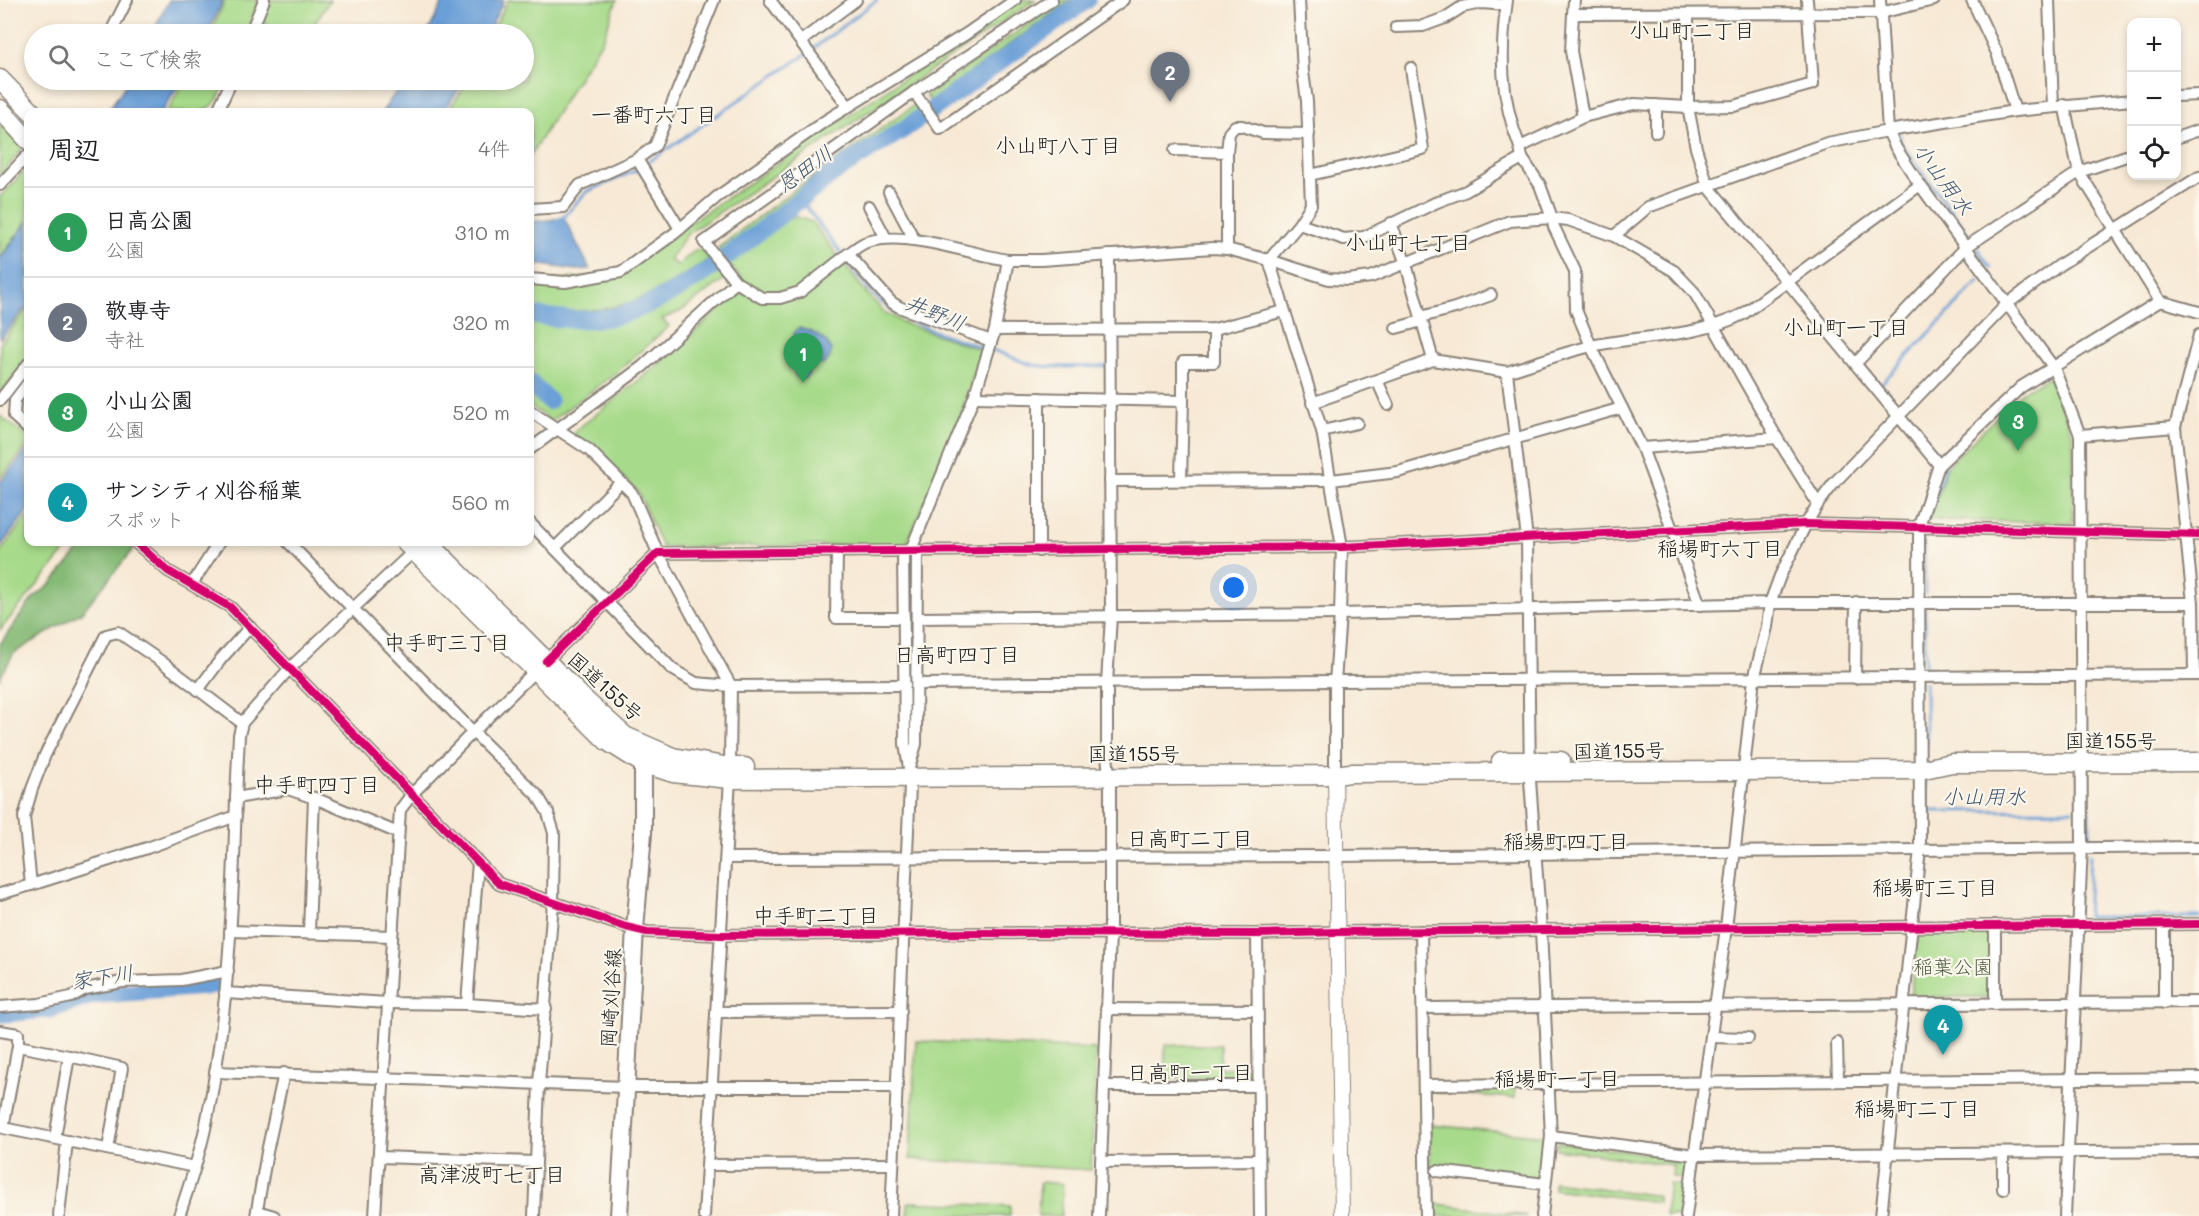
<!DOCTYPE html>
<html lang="ja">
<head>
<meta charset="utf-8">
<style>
	:root { --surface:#fff; --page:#f2f2f2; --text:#202124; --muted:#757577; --line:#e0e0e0; --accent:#b5179e }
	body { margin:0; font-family:Mali,"Klee One",sans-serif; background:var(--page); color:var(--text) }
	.controls { position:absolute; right:18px; top:18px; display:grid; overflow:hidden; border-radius:12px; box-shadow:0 3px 9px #0003 }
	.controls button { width:54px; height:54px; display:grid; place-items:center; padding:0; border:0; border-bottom:2px solid var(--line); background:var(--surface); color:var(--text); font:30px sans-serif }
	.you { position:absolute; left:1234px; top:588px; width:21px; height:21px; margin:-15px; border:4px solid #fff; border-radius:50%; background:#1a73e8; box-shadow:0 0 0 9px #1a73e833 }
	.badge { display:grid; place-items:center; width:39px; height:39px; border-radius:50%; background:var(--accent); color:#fff; font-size:20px; font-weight:700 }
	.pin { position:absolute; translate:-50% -50px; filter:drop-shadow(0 2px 3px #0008) }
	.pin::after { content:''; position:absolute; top:32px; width:21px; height:18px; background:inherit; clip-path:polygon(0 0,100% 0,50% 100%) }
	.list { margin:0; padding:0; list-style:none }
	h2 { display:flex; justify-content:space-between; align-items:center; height:78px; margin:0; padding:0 24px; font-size:26px }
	h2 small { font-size:20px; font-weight:400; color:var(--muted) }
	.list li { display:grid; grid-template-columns:39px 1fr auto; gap:18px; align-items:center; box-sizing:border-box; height:90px; padding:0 24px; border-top:2px solid var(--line) }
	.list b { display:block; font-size:22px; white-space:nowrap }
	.list p { margin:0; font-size:20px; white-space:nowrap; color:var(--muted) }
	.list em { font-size:20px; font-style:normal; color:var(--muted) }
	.icon { flex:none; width:33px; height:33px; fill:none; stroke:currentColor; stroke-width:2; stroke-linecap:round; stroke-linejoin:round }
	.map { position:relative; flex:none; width:2199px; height:1216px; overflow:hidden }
	.search { position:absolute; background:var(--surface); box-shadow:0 3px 9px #0003; left:24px; top:24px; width:510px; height:66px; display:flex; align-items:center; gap:15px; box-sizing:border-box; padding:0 21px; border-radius:33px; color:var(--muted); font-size:22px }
	.panel { position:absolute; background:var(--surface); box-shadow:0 3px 9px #0003; left:24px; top:108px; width:510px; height:438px; border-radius:12px }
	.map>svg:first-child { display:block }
</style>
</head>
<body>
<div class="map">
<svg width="2199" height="1216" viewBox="0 0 2199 1216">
	<rect width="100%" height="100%" fill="#fbf7ec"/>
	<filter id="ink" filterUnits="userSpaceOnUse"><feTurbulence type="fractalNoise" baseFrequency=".0167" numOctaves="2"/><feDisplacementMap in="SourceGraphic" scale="12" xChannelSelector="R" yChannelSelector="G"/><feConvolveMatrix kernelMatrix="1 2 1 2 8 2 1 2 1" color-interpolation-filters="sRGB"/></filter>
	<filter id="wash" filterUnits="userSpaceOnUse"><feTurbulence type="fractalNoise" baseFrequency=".008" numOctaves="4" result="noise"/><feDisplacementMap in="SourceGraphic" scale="24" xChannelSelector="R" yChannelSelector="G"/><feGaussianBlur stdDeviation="1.35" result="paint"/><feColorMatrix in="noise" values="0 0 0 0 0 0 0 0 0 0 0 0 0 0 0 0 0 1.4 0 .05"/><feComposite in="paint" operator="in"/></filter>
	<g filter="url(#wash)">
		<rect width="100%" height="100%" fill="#f7e9d5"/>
		<!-- green -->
		<g fill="#a7da8a" stroke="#627b53" stroke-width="1.5">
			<polygon points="225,0 259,0 245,34 210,34"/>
			<polygon points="269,0 330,0 308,34 278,34 262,20"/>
			<polygon points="508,0 617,0 603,39 530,156 530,112 447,112 469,80 524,80 524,34 491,34"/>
			<path d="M1020,0H1035L687,234L669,260L678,265L695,250L701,249L709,259C645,302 608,320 530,307V282L622,274L691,222Z"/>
			<polygon points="1062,0 1071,0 930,101 926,96"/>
			<path d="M185,80H227C211,118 204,112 167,112Z"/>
			<polygon points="916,104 920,109 797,195 722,253 718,248 794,190"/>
			<polygon points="0,124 23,148 0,176"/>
			<polygon points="28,163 28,220 0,258 0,196 13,184"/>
			<polygon points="797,217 812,222 863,289 884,312 906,324 981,350 957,426 907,543 902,545 662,547 638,492 591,446 575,438 575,431 658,365 733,297 743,293 742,279 726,263 790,218"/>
			<path d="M720,270L726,278L681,311L662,319L669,326L616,373L551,421L530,406V394L549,408L555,401L530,382V323C583,330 634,325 682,296C695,288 707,279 720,270Z"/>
			<polygon points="28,308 28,360 0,394 0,344"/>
			<polygon points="2049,377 2073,436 2073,523 1930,520 1947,466 2022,392"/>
			<polygon points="0,416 28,437 28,445 0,478"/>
			<polygon points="28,515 28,542 73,542 0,630 0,552"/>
			<polygon points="1992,933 1992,997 1910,997 1918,934"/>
			<polygon points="916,1041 1096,1049 1091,1170 910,1159"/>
			<polygon points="1165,1045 1220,1045 1220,1068 1249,1068 1249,1078 1165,1078"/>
			<polygon points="1515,1088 1515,1098 1433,1092 1433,1089"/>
			<polygon points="1430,1125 1547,1136 1541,1180 1430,1167"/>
			<polygon points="1557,1142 1687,1159 1685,1178 1672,1177 1673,1165 1556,1149"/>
			<polygon points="1040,1182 1063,1184 1061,1216 1038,1216"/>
			<polygon points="1554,1182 1658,1196 1658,1202 1554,1189"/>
			<polygon points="1669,1184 1685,1186 1680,1216 1665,1216"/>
			<polygon points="908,1202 1010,1206 1010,1216 908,1216"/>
			<polygon points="1430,1203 1527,1216 1430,1216"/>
		</g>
		<!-- forest -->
		<polygon fill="#85ba76" stroke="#506b49" stroke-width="1.5" points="86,542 128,542 134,548 82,612 14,653 0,678 0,644 33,598 50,585"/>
		<!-- water -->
		<g fill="#6b9fd7" stroke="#445e7a" stroke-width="1.5">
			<polygon points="169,0 223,0 207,34 152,34"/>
			<polygon points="444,0 504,0 487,34 427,34"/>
			<polygon points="129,80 182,80 162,112 107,112"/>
			<polygon points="404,80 465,80 443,112 382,112"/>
			<polygon points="564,218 590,269 576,270 530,263 530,222"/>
			<polygon points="28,221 28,305 0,339 0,259"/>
			<path d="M799,328C816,332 845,348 823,365L811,362C808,369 812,377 801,379L795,375L794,334L796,330Z"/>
			<polygon points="28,449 28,510 0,547 0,482"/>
		</g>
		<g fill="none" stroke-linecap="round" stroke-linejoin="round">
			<!-- stream -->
			<g stroke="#6b9fd7" stroke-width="3">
				<polyline points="1900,134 1901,143 1970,237"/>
				<polyline points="644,165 809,52 877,0"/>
				<path d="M800,199L869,290C901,325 950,337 995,351C1008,355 1021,362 1034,365C1051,369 1089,366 1108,366"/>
				<polyline points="557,220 564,217 586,192 639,169"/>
				<polyline points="1978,249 1991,268"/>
				<polyline points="1898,406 1880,385 1979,281"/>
				<polyline points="1908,419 1937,454"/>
				<polyline points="1928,518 1945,465"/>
				<polyline points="1924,534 1925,594"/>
				<polyline points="1925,608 1925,667"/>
				<polyline points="1925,683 1926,747"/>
				<polyline points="1926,780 1926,811 2073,810"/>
				<polyline points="2090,809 2090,838"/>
				<polyline points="2090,854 2087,917 2199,917"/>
			</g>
			<!-- river -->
			<g stroke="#6b9fd7" stroke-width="18">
				<path d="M530,315C560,319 594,323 624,314C700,290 777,213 843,167C862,154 882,143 901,131C964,88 1025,44 1087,0"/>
				<polyline points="530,383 549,401"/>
				<polyline points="0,1014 51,1009 94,995 212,986"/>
			</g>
		</g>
	</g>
	<g filter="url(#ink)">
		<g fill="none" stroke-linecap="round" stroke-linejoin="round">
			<defs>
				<g id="street">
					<polyline points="770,0 848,106"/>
					<path d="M1507,0C1500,52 1500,98 1520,147"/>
					<polyline points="1574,0 1573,14 1880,13 1934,0"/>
					<polyline points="1807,0 1813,84 1734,106 1688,107 1634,104 1583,117 1520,147 1522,158 1540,185 1552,218 1568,220 1614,236 1674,271 1694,292 1701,304 1777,438 1818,504"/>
					<polyline points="1880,0 1888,131 2015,111 2132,100"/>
					<polyline points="1972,0 1997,53 2015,111"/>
					<polyline points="2049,0 2053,107"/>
					<polyline points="1573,14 1571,51 1583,117"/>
					<polyline points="1688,15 1688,107 1696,148 1708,186 1939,465"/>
					<polyline points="1396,27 1423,26 1445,18 1462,7 1482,3 1506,5"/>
					<polyline points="110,34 127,0"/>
					<polyline points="250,34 264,0"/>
					<polyline points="801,41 856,0"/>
					<polyline points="914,92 940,129 1123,0"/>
					<polyline points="2176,96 2199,95"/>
					<polyline points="1656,105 1656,132"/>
					<polyline points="2064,105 2079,172 2160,301 2199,312"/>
					<polyline points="217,112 232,80"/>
					<polyline points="2176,138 2199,130"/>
					<polyline points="1175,150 1227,152 1227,249"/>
					<polyline points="1227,152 1229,133 1235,126 1242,126 1263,133 1309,134"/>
					<polyline points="637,159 655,146 714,0"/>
					<polyline points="1310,175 1423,149 1411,68"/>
					<polyline points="0,185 26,157"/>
					<polyline points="889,192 914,239"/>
					<polyline points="869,206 886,238"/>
					<polyline points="530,209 563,207 580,185 637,159 680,229"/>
					<polyline points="1391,223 1406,264 1433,360"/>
					<polyline points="1299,224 1344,239 1364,237 1437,202 1466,191 1522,158"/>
					<polyline points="1614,236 1648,207 1827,143 1888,131 1896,148 1920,185 2054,368 2080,435 2082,847 2065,1216"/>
					<path d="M848,254C854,250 860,244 867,242C909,230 965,253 1008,260"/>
					<polyline points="1269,260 1322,431 1342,547 1340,614 1335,682 1335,775"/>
					<polyline points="1269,260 1299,224 1311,205 1307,101 1303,72 1299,0"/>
					<polyline points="530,279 565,282 621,272 675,233 717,197 825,121 966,34 1015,0"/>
					<polyline points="1421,317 1455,308 1491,295"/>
					<polyline points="1396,328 1422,321"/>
					<polyline points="995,330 1214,329 1284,311"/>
					<polyline points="991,341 899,307 891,302 848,254 800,292 780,298 762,298 736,282 704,242 914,92 1052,0"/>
					<polyline points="1856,363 1966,247 2079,172 2132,154"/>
					<polyline points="1377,380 1388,405"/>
					<polyline points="28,383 15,400 14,416 28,429"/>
					<polyline points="974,397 1183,401 1181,480"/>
					<polyline points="1039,398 1039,551"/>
					<polyline points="0,400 28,364"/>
					<polyline points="1183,401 1183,362 1214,362 1214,329"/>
					<polyline points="1312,403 1433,360 1507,372"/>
					<polyline points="530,411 589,450 632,493 658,553 731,686 730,767"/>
					<polyline points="1322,431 1357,423"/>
					<polyline points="2080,435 2175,427"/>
					<polyline points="1642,448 1777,438"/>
					<polyline points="530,449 642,367 736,282"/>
					<polyline points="1110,481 1331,480 1398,472 1622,408 1642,448 1700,605"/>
					<polyline points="530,523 672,669 696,683 731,686 905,685"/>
					<polyline points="135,542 168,571 230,607 499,884 626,927 647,932 721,935 983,933 1257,934 1338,932 2199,924"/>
					<polyline points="288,542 473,732 412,794 400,810 375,1216"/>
					<polyline points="555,548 620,483"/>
					<polyline points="837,552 836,618 904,618"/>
					<polyline points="910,552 974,397 995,330 1008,260 1041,260 1213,248 1227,249 1269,260 1329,279 1348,280 1371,277 1510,221 1552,218 1554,227 1575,271 1576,310 1591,346 1622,408"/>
					<polyline points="192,584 219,542"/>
					<polyline points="917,618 1340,614 1770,603 2193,603"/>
					<polyline points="546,661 658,553 1342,547 1806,524 2199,535"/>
					<polyline points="2194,674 2193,603 2175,427 2199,335"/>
					<polyline points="1855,678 1856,602"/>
					<polyline points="917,684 2199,675"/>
					<polyline points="198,690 221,659 250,627"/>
					<polyline points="910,765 916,744 917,551"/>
					<polyline points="236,816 147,848 31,885 24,817 32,789 45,755 106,635 118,632 162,662 242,723"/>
					<polyline points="398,833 317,799 288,789 236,798 239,735 242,723 290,668 417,548"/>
					<polyline points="726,858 1337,856 2199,847"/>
					<polyline points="0,894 31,885"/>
					<polyline points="2164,925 2164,1003"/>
					<polyline points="230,931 392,936"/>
					<polyline points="1421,931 1426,1216"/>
					<polyline points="309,932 314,798"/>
					<polyline points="1257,934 1260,1216"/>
					<polyline points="225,993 388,1003 467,1004 546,1009"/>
					<polyline points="467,1004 478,862"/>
					<polyline points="1995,1004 1995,925"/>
					<polyline points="0,1007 39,1004 71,997 85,989 122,982 181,980 228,971"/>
					<polyline points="1423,1008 2199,1002"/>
					<polyline points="1106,1009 1257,1010"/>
					<polyline points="717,1012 901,1011"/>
					<polyline points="0,1031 18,1034 18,1046 69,1056"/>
					<polyline points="1711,1037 1748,1038"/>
					<polyline points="1837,1043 1838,1081"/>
					<polyline points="18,1046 3,1128 195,1167"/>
					<polyline points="215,1072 626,1087 897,1087"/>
					<polyline points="1424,1085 2199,1078"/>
					<polyline points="1104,1086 1258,1086"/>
					<polyline points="1551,1136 1695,1155 2199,1151"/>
					<polyline points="55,1138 69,1056 122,1068 108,1149"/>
					<polyline points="379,1157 536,1162"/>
					<polyline points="1101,1162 1259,1160"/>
					<polyline points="708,1165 893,1164"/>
					<polyline points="1437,1171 1545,1184"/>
					<polyline points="2003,1189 2003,1153"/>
					<polyline points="257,1211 274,1216"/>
					<polyline points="59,1215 67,1141"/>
					<path d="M179,1216C189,1186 200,1155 206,1124C228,1018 233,907 236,798"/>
					<polyline points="256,1216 267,1152 284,1073"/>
					<polyline points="534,1216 539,1084 553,902 554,833 548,813 538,796 473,732 535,671"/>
					<polyline points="704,1216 730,779"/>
					<polyline points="891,1216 910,785 909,768 905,744 903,551"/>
					<polyline points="1099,1216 1110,933 1110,782 1107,756 1107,683 1111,616 1109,255"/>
					<path d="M1542,1216L1551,1136L1541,930L1530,780L1527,539L1507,372C1535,363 1563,353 1591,346C1641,335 1697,338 1743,314L1920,185"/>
					<polyline points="1686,1216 1726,928 1754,679 1767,627 1770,603 1780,576 1806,524 1818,504 1834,483 2007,304 2061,264 2199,177"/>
					<polyline points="1881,1216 1920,849 1919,526 1939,465 2021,387 2160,301"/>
				</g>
				<polyline id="secondary" points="1335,775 1342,1216"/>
				<polyline id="primary" points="619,1216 635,929 643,833 643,752"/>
				<g id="highway">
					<polyline points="0,79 32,112"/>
					<polyline points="0,109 28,140"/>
					<polyline points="405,542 607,741 642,763 673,773 730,779 1335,775 1350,773 1919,770 1952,763 2199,762"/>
					<polyline points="428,542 586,701 625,736 673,757 730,767 745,767"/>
					<polyline points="1501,761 1561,761"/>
				</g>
			</defs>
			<!-- street casing -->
			<use href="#street" stroke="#8a8278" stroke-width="14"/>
			<!-- secondary casing -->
			<use href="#secondary" stroke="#8a8278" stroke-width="16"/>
			<!-- primary casing -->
			<use href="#primary" stroke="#8a8278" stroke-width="20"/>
			<!-- highway casing -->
			<use href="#highway" stroke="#8a8278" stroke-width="21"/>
			<!-- street -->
			<use href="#street" stroke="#fff" stroke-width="10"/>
			<!-- secondary -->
			<use href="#secondary" stroke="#fff" stroke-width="14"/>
			<!-- primary -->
			<use href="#primary" stroke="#fff" stroke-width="16"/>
			<!-- highway -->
			<use href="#highway" stroke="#fff" stroke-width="18"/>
			<defs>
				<g id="cycleway">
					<polyline points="135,542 168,571 230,607 499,884 626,927 647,932 721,935 983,933 1257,934 1338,932 2199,924"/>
					<polyline points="546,661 658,553 1342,547 1806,524 2199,535"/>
				</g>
			</defs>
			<!-- cycleway casing -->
			<use href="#cycleway" stroke="#fbf7ec" stroke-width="11"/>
			<!-- cycleway -->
			<use href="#cycleway" stroke="#d6006c" stroke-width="8"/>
		</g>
	</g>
	<g text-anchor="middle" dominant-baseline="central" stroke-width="4.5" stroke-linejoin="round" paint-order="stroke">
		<!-- street labels -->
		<g font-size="20" fill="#1c1c1c" stroke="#fbf7ec">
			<text transform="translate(606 686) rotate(42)">国道155号</text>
			<text x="2111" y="740">国道155号</text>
			<text transform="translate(1619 750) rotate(-1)">国道155号</text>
			<text x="1134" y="753">国道155号</text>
			<text transform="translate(610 998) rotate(-87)">岡崎刈谷線</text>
		</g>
		<!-- park labels -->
		<g font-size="20" fill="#4d5e42" stroke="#fbf7ec">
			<text x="1953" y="966">稲葉公園</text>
		</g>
		<!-- neighbourhood labels -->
		<g font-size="21" fill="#1c1c1c" stroke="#fbf7ec">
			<text x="1692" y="29">小山町二丁目</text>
			<text x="654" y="113">一番町六丁目</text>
			<text x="1058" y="144">小山町八丁目</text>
			<text x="1408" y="241">小山町七丁目</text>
			<text x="1846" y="326">小山町一丁目</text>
			<text x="1720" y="547">稲場町六丁目</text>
			<text x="447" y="641">中手町三丁目</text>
			<text x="957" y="653">日高町四丁目</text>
			<text x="317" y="783">中手町四丁目</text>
			<text x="1190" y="837">日高町二丁目</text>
			<text x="1566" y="840">稲場町四丁目</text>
			<text x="1935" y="886">稲場町三丁目</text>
			<text x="816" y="914">中手町二丁目</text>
			<text x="1190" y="1071">日高町一丁目</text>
			<text x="1557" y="1077">稲場町一丁目</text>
			<text x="1917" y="1107">稲場町二丁目</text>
			<text x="492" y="1173">高津波町七丁目</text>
		</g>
		<!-- water labels -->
		<g font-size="21" font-style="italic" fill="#405770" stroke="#fbf7ec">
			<text transform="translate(804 168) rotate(-36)">恩田川</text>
			<text transform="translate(1944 178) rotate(54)">小山用水</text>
			<text transform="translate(936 312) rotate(22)">井野川</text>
			<text x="1984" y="795">小山用水</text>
			<text transform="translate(102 976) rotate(-9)">家下川</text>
		</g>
	</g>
</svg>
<div class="controls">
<button>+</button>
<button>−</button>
<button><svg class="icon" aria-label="locate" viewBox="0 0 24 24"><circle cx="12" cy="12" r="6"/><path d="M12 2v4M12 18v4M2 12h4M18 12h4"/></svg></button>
</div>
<div class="you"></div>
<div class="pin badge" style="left:803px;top:383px;background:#2e9e5b">1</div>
<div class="pin badge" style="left:1170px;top:102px;background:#6b7280">2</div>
<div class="pin badge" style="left:2018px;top:451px;background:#2e9e5b">3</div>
<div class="pin badge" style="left:1943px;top:1055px;background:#0f9aa8">4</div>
<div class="search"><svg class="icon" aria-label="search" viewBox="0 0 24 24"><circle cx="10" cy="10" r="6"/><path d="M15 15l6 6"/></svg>ここで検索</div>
<section class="panel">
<h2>周辺<small>4件</small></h2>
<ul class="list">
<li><span class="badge" style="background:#2e9e5b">1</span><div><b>日高公園</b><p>公園</p></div><em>310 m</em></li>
<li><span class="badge" style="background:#6b7280">2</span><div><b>敬専寺</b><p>寺社</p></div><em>320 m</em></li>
<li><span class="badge" style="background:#2e9e5b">3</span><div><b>小山公園</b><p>公園</p></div><em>520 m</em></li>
<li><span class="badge" style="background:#0f9aa8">4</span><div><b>サンシティ刈谷稲葉</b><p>スポット</p></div><em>560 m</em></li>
</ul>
</section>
</div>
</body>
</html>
